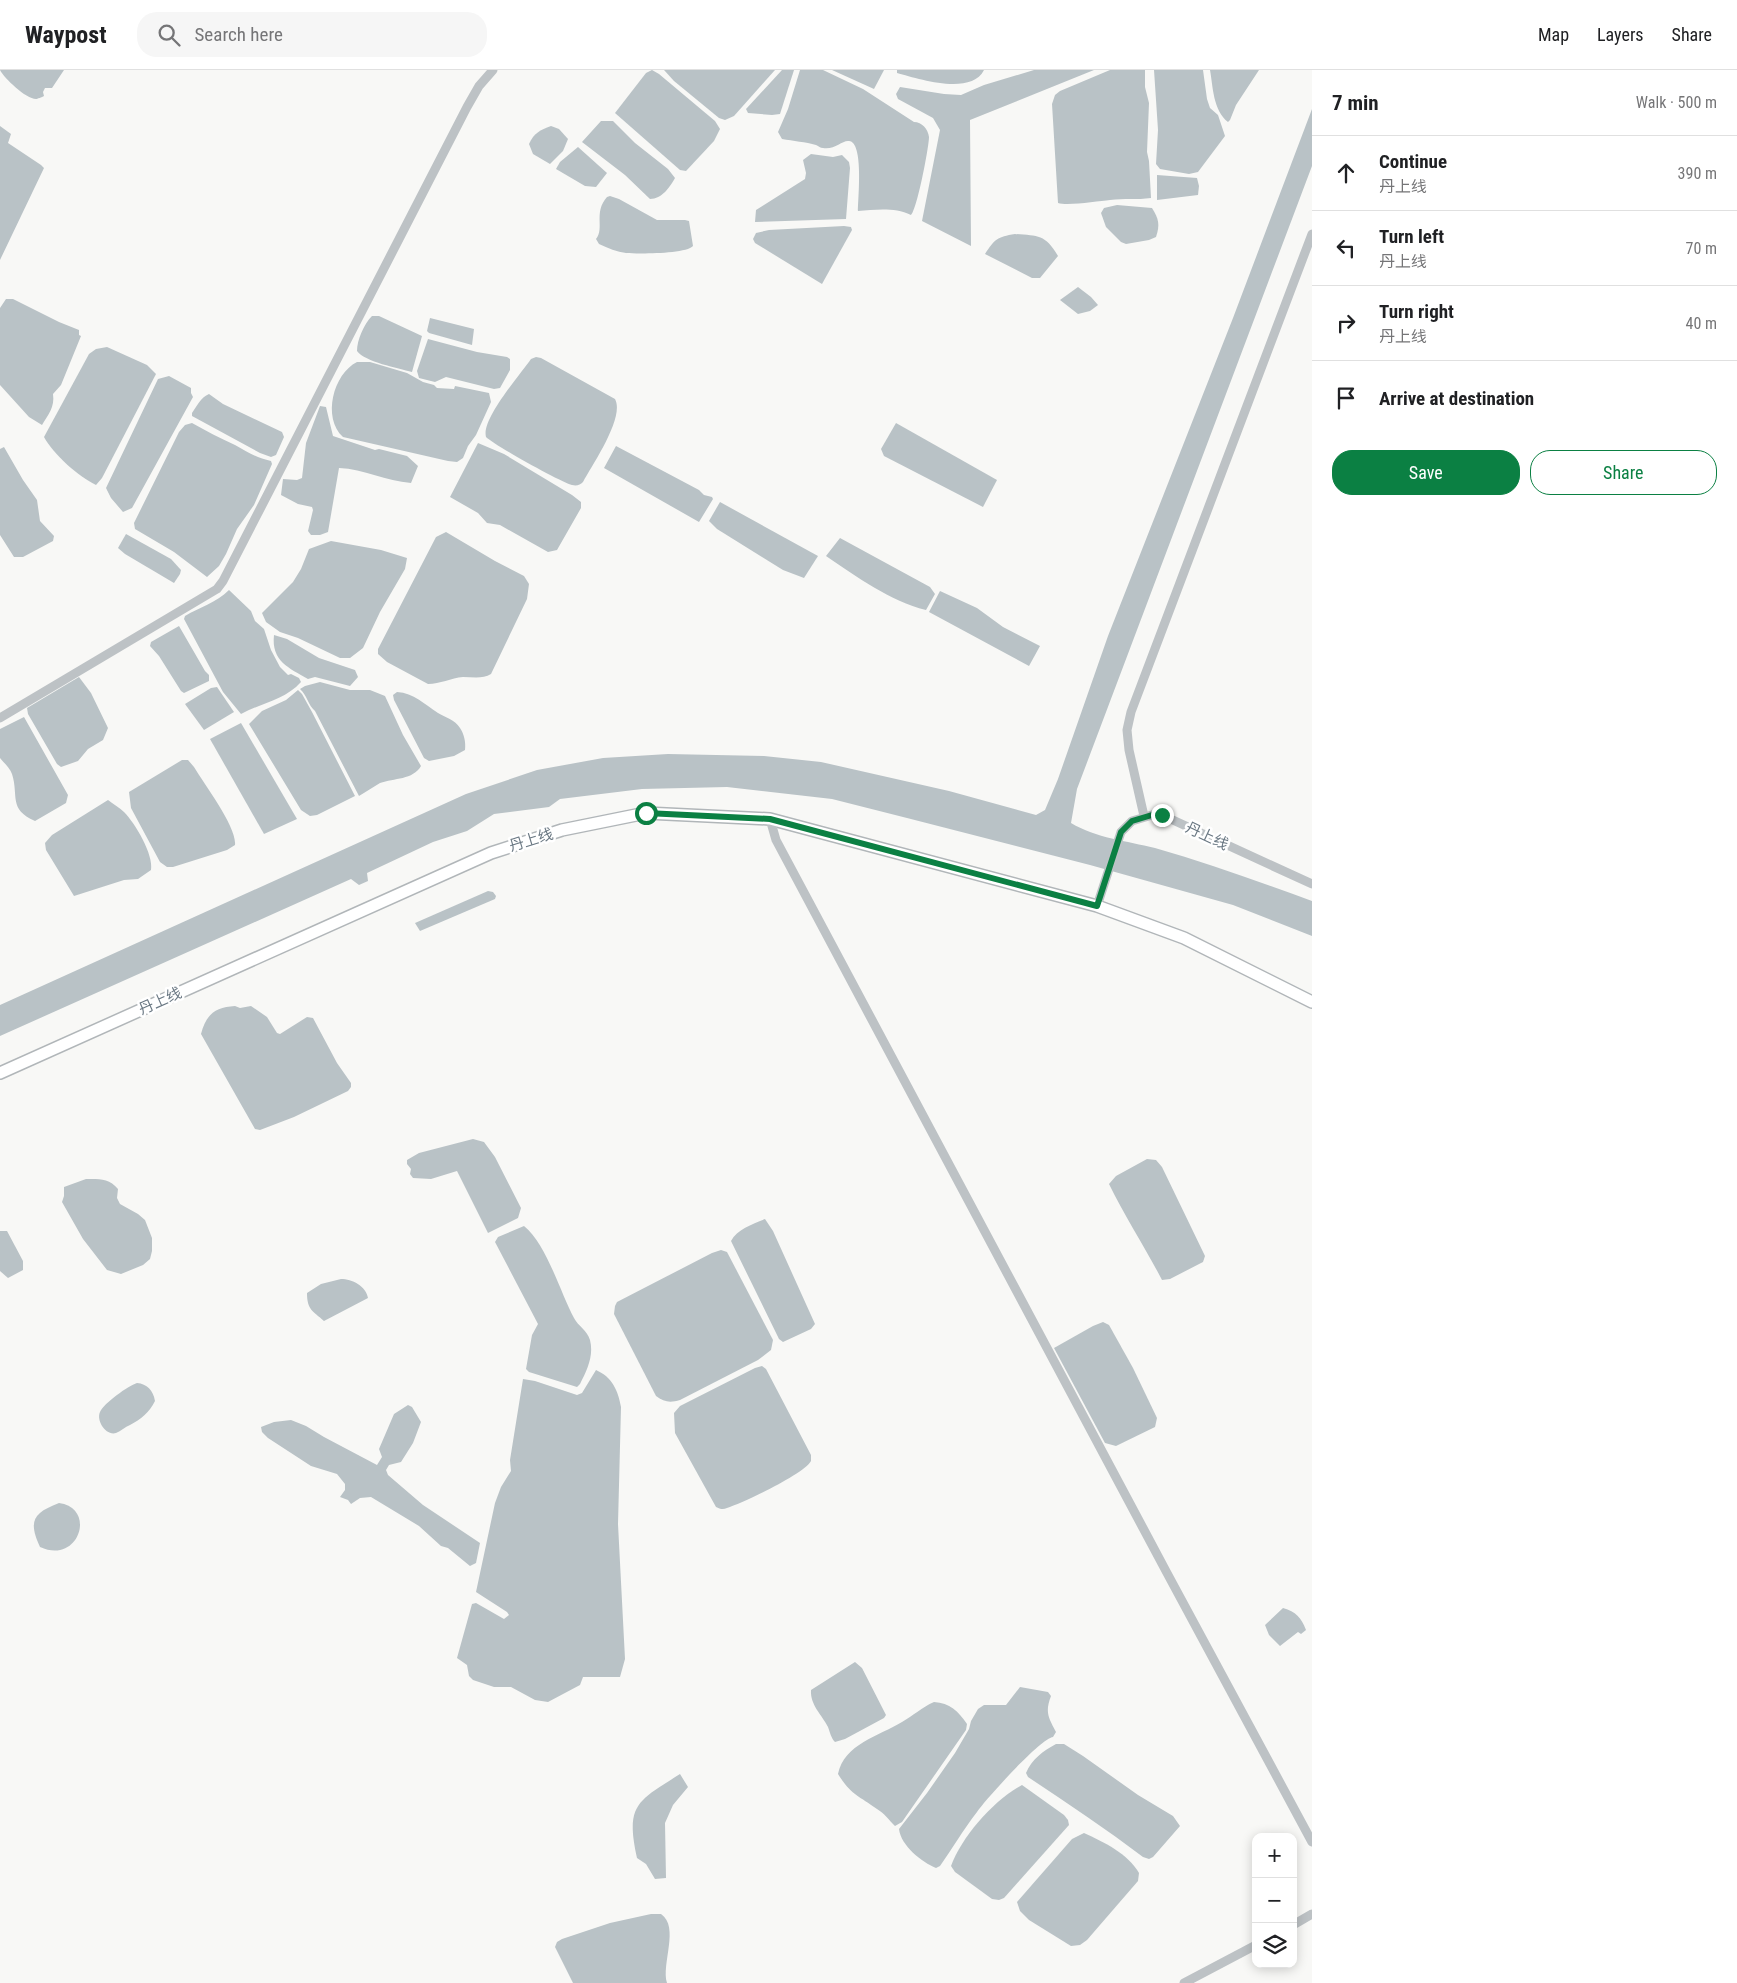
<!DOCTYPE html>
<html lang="en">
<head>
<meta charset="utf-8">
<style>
	:root { --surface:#fff; --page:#f6f6f6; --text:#202124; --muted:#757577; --line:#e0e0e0; --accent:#0b8043 }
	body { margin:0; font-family:"Roboto Condensed","Noto Sans SC",sans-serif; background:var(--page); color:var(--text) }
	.controls { position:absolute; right:15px; bottom:15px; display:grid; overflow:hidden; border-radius:10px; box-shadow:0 2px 12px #0003 }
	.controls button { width:45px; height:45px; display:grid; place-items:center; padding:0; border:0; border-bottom:1px solid var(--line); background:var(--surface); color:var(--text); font:25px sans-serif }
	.stop { position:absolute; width:15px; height:15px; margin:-11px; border:4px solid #0b8043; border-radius:50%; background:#fff }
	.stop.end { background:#0b8043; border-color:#fff; box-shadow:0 1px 5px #0008 }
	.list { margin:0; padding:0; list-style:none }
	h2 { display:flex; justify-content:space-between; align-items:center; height:65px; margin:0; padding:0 20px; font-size:21px }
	h2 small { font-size:16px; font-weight:400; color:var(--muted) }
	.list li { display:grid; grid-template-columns:32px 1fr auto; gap:15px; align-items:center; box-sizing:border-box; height:75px; padding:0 20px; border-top:1px solid var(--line) }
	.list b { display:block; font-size:19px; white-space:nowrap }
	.list p { margin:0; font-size:16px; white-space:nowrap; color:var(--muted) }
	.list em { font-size:16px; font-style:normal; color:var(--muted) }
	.actions { display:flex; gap:10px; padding:15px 20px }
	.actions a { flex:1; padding:11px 0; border:1px solid var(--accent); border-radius:20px; text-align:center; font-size:18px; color:var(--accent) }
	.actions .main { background:var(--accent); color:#fff }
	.icon { flex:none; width:28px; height:28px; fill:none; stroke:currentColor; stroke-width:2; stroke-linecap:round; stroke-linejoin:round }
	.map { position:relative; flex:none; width:1312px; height:1913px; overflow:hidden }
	header { display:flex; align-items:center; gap:30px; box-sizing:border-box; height:70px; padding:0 25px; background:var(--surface); border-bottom:1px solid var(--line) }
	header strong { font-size:24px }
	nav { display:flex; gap:28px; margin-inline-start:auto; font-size:18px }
	.search { width:350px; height:45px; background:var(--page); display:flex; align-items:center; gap:12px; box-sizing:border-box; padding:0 18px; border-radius:20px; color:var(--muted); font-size:19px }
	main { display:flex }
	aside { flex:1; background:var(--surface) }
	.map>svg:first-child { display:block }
</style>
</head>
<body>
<header>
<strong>Waypost</strong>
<div class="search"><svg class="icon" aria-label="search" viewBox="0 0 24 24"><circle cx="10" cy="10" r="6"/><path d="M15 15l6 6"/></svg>Search here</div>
<nav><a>Map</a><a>Layers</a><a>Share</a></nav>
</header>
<main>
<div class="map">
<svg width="1312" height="1913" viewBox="0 0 1312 1913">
	<rect width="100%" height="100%" fill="#f8f8f6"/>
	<!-- water -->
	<g fill="#b9c2c6">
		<path d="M0,0H64L52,18H45L43,22L44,26C42,27 37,29 36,29C26,29 4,8 0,0Z"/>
		<polygon points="652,0 659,4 715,51 720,59 714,71 686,101 680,100 615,43 646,3"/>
		<polygon points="664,0 775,0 734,46 725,50 719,48 674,11"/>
		<polygon points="782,0 794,0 780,44 772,45 748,43 746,39"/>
		<path d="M800,0H823L863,19L914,52C922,52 928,59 929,67C929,77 917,140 911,145C894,137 875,140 858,141C858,129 864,72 849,71C842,70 835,80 823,78C820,78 819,76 816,75C806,72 793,71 782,69L778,62L788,39Z"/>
		<polygon points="832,0 884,0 874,19"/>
		<path d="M897,0H984C971,26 919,9 897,3Z"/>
		<polygon points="1034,0 1094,0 970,50 971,176 922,151 940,60 933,48 898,29 896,24 900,17 944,24 961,25 984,15"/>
		<path d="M1110,0H1145V17L1149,33L1147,82L1149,91L1151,128C1137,130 1124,128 1110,130C1099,131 1068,136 1058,133L1052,34L1055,25L1060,21Z"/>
		<polygon points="1154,0 1203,0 1207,29 1210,38 1218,45 1225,66 1198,102 1189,104 1160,99 1156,94 1158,60"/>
		<path d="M1210,0H1259L1236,35L1230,50L1228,52C1213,40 1213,17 1210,0Z"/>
		<path d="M1312,39V96L1077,719L1071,753C1096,768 1127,771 1155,778C1208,793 1260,812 1312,831V866L1233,835L1090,795L907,748L832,729L727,717L642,719L560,729L549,737L494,744L467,761L433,772L367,803L368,811L359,815L351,809L0,966V935L466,724L537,700L603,688L668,684L764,686L821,692L949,721L1036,745L1045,740L1058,709L1108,566L1233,248Z"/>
		<path d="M601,51H613L635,73L668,99L675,108C670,117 662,129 650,129L625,105L582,72Z"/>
		<polygon points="0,56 11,64 8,73 41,95 44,98 0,190"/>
		<path d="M551,56L559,59L568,69L563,81L550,94L533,84L529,74C534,63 540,60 551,56Z"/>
		<polygon points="578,77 607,103 596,117 585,116 556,99 560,92"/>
		<polygon points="811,84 833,87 842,85 849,92 850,98 846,149 755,152 756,140 805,109 806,103 803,90"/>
		<polygon points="1157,105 1197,108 1199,116 1198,125 1157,130"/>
		<path d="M610,126L619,129L657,150H685L689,151L693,176C686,184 638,184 626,183C617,182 608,178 599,174L596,169C605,158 593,143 607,127Z"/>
		<path d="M1117,135L1152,138C1159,149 1160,155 1156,167L1149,170L1126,174L1121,172L1106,157L1101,143L1104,138Z"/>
		<polygon points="844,156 851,157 852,160 822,214 755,173 753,169 756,163 769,160"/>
		<path d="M1015,164C1038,166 1045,164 1058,186L1040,208H1032L985,184C995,169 997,167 1015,164Z"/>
		<polygon points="1078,217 1091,227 1098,235 1090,241 1078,244 1060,230"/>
		<path d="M6,229H13L59,252L79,260V265L81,266L61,315L53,324C55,337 48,345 42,355L29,347L0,315V238Z"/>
		<path d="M372,246H379L422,266L412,302C398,298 365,292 357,281C357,270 364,254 372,246Z"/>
		<polygon points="430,248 474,259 472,275 429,263 427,261"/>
		<polygon points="428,269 477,282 507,287 510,289 510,300 500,318 494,319 446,307 435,312 419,308 417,301"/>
		<path d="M107,277L147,295L156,304L102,408L96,415C79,407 53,384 44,367L89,284L96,279Z"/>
		<path d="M536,287L541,288L615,329C625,347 593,394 583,412C580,415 577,416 572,415C562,413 494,375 486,367C481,349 520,305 531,289Z"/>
		<path d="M357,292H370L407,303L423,312L434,315L437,318L454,319L455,316L489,323L491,332L476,365L468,376L463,388L457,392L448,391L343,367C322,348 333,304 357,292Z"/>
		<polygon points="169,306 191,318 191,323 193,327 132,438 123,442 111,428 106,418 158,309"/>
		<path d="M209,324L223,334L282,362L284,367L276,385L271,387L260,383L192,346V343C197,336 201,327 209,324Z"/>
		<path d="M320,336L326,337L333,366L375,380L379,379L407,386L418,396L411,413C386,411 364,399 339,398L328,462L320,465H311L308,461L313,440L312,437L298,434L281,425L283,409L297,410L302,408L306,373Z"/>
		<path d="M192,353C206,361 220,368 235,375C247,382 257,388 271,391L272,394L254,435L237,459L226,484L219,496L207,507L174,482L135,459L134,453L179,362L185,355Z"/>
		<polygon points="896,353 997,410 983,437 884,386 881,379"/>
		<polygon points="478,373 504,384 572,425 581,432 581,438 557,480 548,482 500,455 487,453 478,443 450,427"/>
		<polygon points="616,376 699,420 704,425 712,427 713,429 699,452 604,398"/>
		<polygon points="4,377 23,410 37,430 40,451 54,466 53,471 23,487 14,487 0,465 0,379"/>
		<polygon points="720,432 818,486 804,508 783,500 717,459 709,451"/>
		<path d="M446,462L495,491L524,506L529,514L527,529L491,604C483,609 473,607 463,607C451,608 440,614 428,614L387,592L378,584V579L436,467Z"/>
		<polygon points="126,464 171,489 181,500 180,504 174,513 125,484 118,478"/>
		<path d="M840,468L930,517L935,524L926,540C890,531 857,507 826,486Z"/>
		<polygon points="331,471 381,480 407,488 405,499 380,542 363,578 350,588 340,588 298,568 280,562 266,552 262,543 293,512 301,499 309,479"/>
		<path d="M229,520L251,541L255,551L264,559L271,580L280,597L288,605L291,604L299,608L301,612C285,630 261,633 241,644L223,622L184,549L185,546C200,537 216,533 229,520Z"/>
		<polygon points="940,521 977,538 1003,557 1040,576 1029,596 929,542"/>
		<polygon points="179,556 205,601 209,605 209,611 184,623 181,621 159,586 150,576 151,572"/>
		<path d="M274,565L287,569L319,588L355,600L358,607L350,616L315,607L308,609C289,598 271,591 274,565Z"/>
		<polygon points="79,607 91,623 108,658 103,670 88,679 78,691 61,697 57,694 28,644 27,638"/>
		<path d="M320,612L350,620H370L385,626L403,665L421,696C413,710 394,708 380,713C373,717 366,722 359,726L315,641C308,635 307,625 300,619L305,616Z"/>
		<polygon points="217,617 234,642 204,660 185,634 211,618"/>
		<polygon points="298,620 302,624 312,642 355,726 317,745 310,746 301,740 249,654 262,641 286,630"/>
		<path d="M397,622C414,623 424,634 438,643C445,647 455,650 460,658C464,664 466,672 465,680L454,686L429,691L424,688L394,630L393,625Z"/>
		<path d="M24,647L68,725L66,733L35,751C8,739 19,726 12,704C10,698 4,693 0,688V659Z"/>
		<polygon points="241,653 297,749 264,764 210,669"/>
		<path d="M182,690H188L194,697C204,714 237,757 235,775L227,780L173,797H167L160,792L131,738L129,722Z"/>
		<path d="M108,730C113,734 120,738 124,742C135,753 154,785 151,800L138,809L124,810L74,826L46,780L45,773L52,765Z"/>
		<polygon points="488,821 493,822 496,826 495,829 420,861 415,853"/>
		<path d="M235,936L240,938L251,936L267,947L277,963L280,964L307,947L313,948L337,993L351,1013V1017L348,1021L294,1047L260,1060L255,1059L201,964C206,944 216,937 235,936Z"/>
		<polygon points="473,1069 484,1072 495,1087 521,1138 518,1148 488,1163 457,1101 431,1109 413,1108 410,1104 411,1099 407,1094 407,1090 419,1083"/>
		<path d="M1147,1089L1156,1090L1162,1097L1205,1186L1203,1192L1170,1209L1162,1210C1145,1177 1125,1147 1109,1114L1116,1106Z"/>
		<path d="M86,1109C99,1109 109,1108 118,1119L117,1128L120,1134L138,1144L145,1150L152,1168V1181L150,1189L143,1195L121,1204L107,1200L83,1169L62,1132L64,1126V1117Z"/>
		<path d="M765,1149L773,1161L815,1254L811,1259L783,1272L779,1269L731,1171C737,1159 753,1154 765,1149Z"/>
		<path d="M524,1156C547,1175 560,1222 574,1248C578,1256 587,1260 590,1270C594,1286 587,1300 580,1314L577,1317L529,1302L526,1299L532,1265L538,1254L495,1172L498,1167Z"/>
		<polygon points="0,1161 7,1161 23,1191 23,1200 8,1208 0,1201"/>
		<path d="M721,1180L727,1182L773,1270L771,1280L758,1290L680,1330C670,1333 664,1332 656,1326L614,1244L615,1236L617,1232L712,1183Z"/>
		<path d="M341,1209C352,1209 366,1216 368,1228L324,1251C313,1241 307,1240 307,1223L321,1214Z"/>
		<polygon points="1103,1252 1109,1255 1133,1298 1157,1348 1155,1357 1116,1376 1105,1373 1054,1278 1093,1256"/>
		<path d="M762,1296L766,1299L811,1385V1391C804,1404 743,1433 727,1438C723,1440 720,1439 716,1437L675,1363L674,1343L680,1336L755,1298Z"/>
		<path d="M596,1300C612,1307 618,1320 621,1337L618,1454L625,1589L620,1607H583L580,1615L548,1632L535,1630L511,1617H494L473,1610L469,1606L467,1595L457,1588L472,1534L476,1533L504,1549L509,1545L507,1542L476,1522L495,1433L501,1417L511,1401L510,1390L523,1309L535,1311L577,1325L582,1323Z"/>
		<path d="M137,1313C147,1314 153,1320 155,1331C149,1343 141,1349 130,1355C125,1357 121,1361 116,1363C106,1366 96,1351 100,1342C104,1333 128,1316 137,1313Z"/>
		<polygon points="408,1335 412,1337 421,1352 413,1373 401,1392 389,1395 386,1400 388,1405 423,1435 480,1473 476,1493 470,1496 448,1478 441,1476 419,1456 371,1427 360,1428 351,1434 348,1430 340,1427 345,1420 345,1414 337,1404 311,1396 268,1368 262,1362 261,1357 274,1352 291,1350 306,1356 324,1367 377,1395 382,1387 379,1379 394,1344"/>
		<path d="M59,1433C97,1438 79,1495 40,1477C28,1451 33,1443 59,1433Z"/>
		<path d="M1283,1538C1296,1542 1301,1547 1306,1560L1301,1564L1298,1562L1280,1576L1269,1565L1265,1555Z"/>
		<path d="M855,1592L862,1598L886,1645L884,1648L845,1669L835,1672C831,1668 830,1662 828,1657C822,1645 810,1635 811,1620Z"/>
		<path d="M1020,1617L1048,1622L1051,1626C1045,1642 1048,1647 1056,1662L1053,1667C1040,1669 986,1729 977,1742C963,1760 952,1779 940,1796L936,1798C922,1792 901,1776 899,1759L927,1723L955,1683L969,1659L971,1651L978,1639L984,1635H1006Z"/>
		<path d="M934,1632C950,1633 958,1641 967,1654L966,1660L902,1752L895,1756C889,1750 884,1743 877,1739C858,1725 852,1726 838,1704C844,1674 879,1666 902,1652C913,1646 922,1637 934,1632Z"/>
		<path d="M1056,1674H1064L1083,1686L1138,1725L1173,1746L1180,1756L1153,1787L1149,1789L1143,1787C1106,1759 1067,1733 1028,1707L1026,1703C1032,1689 1043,1681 1056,1674Z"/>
		<path d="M680,1704L688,1717L673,1735L665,1753L666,1808L655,1809L646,1794L637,1788C625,1734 638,1731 680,1704Z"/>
		<path d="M1022,1715L1064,1745L1068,1750L1069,1755L1004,1828L999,1830L992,1829L955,1802L951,1796C962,1766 994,1730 1022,1715Z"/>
		<path d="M1084,1763C1104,1772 1128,1784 1139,1803L1138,1811L1087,1870L1080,1875L1071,1876L1029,1850L1020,1841L1017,1832L1072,1769Z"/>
		<path d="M651,1844H661C680,1857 661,1894 667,1913H573L555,1877L557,1872L562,1869L610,1853Z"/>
	</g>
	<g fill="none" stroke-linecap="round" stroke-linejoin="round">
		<defs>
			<polyline id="major" points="0,1003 491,783 562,760 646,743 770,749 1097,836 1184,868 1312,932"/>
		</defs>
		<!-- major casing -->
		<use href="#major" stroke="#b1b6b9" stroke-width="14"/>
		<!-- minor -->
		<g stroke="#bdc2c5" stroke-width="9">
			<polyline points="0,648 217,519 223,511 467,37 479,16 493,0"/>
			<polyline points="1144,746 1129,680 1127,660 1131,642 1312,164"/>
			<polyline points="770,749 776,770 1167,1503 1312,1772"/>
			<polyline points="1097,836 1121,762 1132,751 1152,745 1162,745 1312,814"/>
			<polyline points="1293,1855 1312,1844"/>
			<polyline points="1184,1913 1256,1875"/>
		</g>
		<!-- major -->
		<use href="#major" stroke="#fff" stroke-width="11"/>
	</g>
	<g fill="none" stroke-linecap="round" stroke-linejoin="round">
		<!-- route -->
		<polyline stroke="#0b8043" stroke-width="6" points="646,743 770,749 1097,836 1121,762 1132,751 1152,745 1162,745"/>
	</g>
	<g text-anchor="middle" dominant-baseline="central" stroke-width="5" stroke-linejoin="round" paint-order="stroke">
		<!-- street labels -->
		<g font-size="15" fill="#6a7883" stroke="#fff">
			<text transform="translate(1207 766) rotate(25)">丹上线</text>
			<text transform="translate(531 770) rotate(-17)">丹上线</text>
			<text transform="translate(160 931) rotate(-24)">丹上线</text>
		</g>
	</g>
</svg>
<div class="controls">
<button>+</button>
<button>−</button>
<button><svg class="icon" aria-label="layers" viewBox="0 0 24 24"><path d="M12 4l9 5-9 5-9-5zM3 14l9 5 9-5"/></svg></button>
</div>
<div class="stop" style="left:646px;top:743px"></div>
<div class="stop end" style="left:1162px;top:745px"></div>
</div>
<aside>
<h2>7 min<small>Walk · 500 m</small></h2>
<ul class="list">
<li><svg class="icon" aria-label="ahead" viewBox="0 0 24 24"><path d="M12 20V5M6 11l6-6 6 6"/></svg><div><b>Continue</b><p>丹上线</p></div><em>390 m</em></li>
<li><svg class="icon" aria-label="left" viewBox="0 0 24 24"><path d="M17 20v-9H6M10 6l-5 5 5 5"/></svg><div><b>Turn left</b><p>丹上线</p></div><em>70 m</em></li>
<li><svg class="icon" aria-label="right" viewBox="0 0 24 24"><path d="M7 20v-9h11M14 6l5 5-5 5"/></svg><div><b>Turn right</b><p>丹上线</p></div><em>40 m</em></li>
<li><svg class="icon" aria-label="arrive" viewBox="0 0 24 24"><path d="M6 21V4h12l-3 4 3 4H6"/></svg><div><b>Arrive at destination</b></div></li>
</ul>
<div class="actions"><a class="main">Save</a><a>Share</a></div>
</aside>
</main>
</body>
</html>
